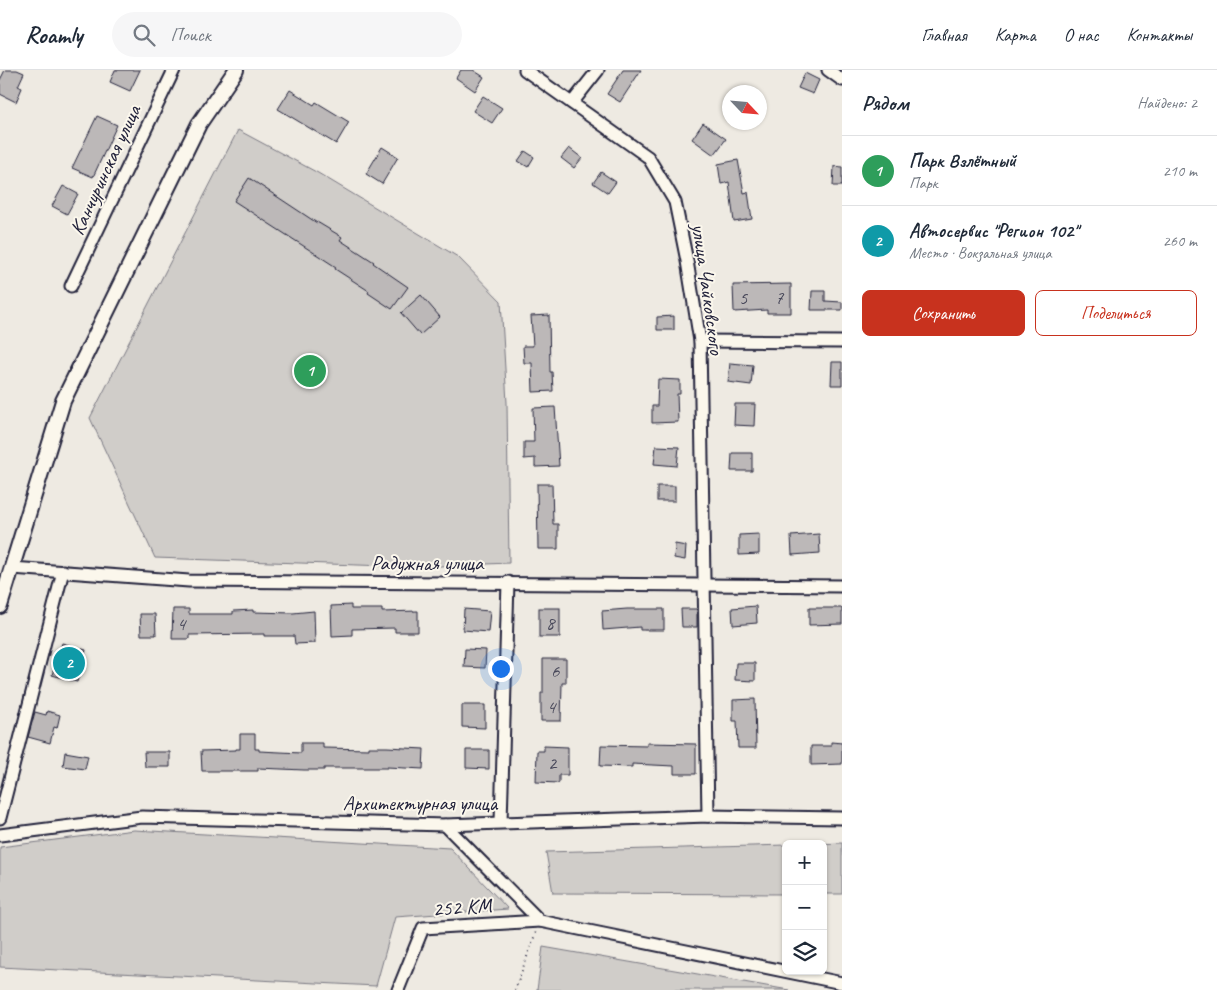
<!DOCTYPE html>
<html lang="ru">
<head>
<meta charset="utf-8">
<style>
	:root { --surface:#fff; --page:#f6f6f7; --text:#1f2937; --muted:#747a83; --line:#e0e1e3; --accent:#c8321e }
	body { margin:0; font-family:Caveat,sans-serif; background:var(--page); color:var(--text) }
	.controls { position:absolute; right:15px; bottom:15px; display:grid; overflow:hidden; border-radius:8px; box-shadow:0 1px 4px #0004 }
	.controls button { width:45px; height:45px; display:grid; place-items:center; padding:0; border:0; border-bottom:1px solid var(--line); background:var(--surface); color:var(--text); font:25px sans-serif }
	.compass { position:absolute; left:722px; top:15px; width:45px; height:45px; border-radius:50%; background:var(--surface); box-shadow:0 1px 4px #0004; rotate:116deg }
	.you { position:absolute; left:500px; top:598px; width:18px; height:18px; margin:-12px; border:4px solid #fff; border-radius:50%; background:#1a73e8; box-shadow:0 0 0 8px #1a73e833 }
	.badge { display:grid; place-items:center; width:32px; height:32px; border-radius:50%; background:var(--accent); color:#fff; font-size:16px; font-weight:700 }
	.pin { position:absolute; translate:-50% -50%; border:2px solid #fff; box-shadow:0 1px 5px #0006 }
	.list { margin:0; padding:0; list-style:none }
	h2 { display:flex; justify-content:space-between; align-items:center; height:65px; margin:0; padding:0 20px; font-size:21px }
	h2 small { font-size:16px; font-weight:400; color:var(--muted) }
	.list li { display:grid; grid-template-columns:32px 1fr auto; gap:15px; align-items:center; box-sizing:border-box; height:70px; padding:0 20px; border-top:1px solid var(--line) }
	.list b { display:block; font-size:19px; white-space:nowrap }
	.list p { margin:0; font-size:16px; white-space:nowrap; color:var(--muted) }
	.list em { font-size:16px; font-style:normal; color:var(--muted) }
	.actions { display:flex; gap:10px; padding:15px 20px }
	.actions a { flex:1; padding:11px 0; border:1px solid var(--accent); border-radius:8px; text-align:center; font-size:18px; color:var(--accent) }
	.actions .main { background:var(--accent); color:#fff }
	.icon { flex:none; width:28px; height:28px; fill:none; stroke:currentColor; stroke-width:2; stroke-linecap:round; stroke-linejoin:round }
	.map { position:relative; flex:none; width:842px; height:920px; overflow:hidden }
	header { display:flex; align-items:center; gap:30px; box-sizing:border-box; height:70px; padding:0 25px; background:var(--surface); border-bottom:1px solid var(--line) }
	header strong { font-size:24px }
	nav { display:flex; gap:28px; margin-inline-start:auto; font-size:18px }
	.search { width:350px; height:45px; background:var(--page); display:flex; align-items:center; gap:12px; box-sizing:border-box; padding:0 18px; border-radius:28px; color:var(--muted); font-size:19px }
	main { display:flex }
	aside { flex:1; background:var(--surface) }
	.map>svg:first-child { display:block }
</style>
</head>
<body>
<header>
<strong>Roamly</strong>
<div class="search"><svg class="icon" aria-label="search" viewBox="0 0 24 24"><circle cx="10" cy="10" r="6"/><path d="M15 15l6 6"/></svg>Поиск</div>
<nav><a>Главная</a><a>Карта</a><a>О нас</a><a>Контакты</a></nav>
</header>
<main>
<div class="map">
<svg width="842" height="920" viewBox="0 0 842 920">
	<rect width="100%" height="100%" fill="#eeeae2"/>
	<filter id="ink" filterUnits="userSpaceOnUse"><feTurbulence type="fractalNoise" baseFrequency=".02" numOctaves="2"/><feDisplacementMap in="SourceGraphic" scale="10" xChannelSelector="R" yChannelSelector="G"/><feConvolveMatrix kernelMatrix="1 2 1 2 8 2 1 2 1" color-interpolation-filters="sRGB"/></filter>
	<g filter="url(#ink)">
		<!-- green -->
		<g fill="#d0cdc9" stroke="#797882">
			<polygon points="238,60 318,103 458,187 501,231 507,333 509,493 416,497 155,488 90,348"/>
			<polygon points="134,760 450,778 508,839 395,847 376,916 0,897 0,777"/>
			<polygon points="842,773 842,824 823,824 823,774 815,774"/>
			<polygon points="786,775 786,824 553,823 546,782"/>
			<polygon points="543,877 789,920 537,920"/>
		</g>
		<!-- building -->
		<g fill="#bcb8b8" stroke="#22223b">
			<polygon points="5,0 17,0 24,3 18,16 22,18 16,32 0,24 0,10"/>
			<polygon points="115,0 140,0 130,21 110,12"/>
			<polygon points="461,0 473,0 484,7 475,21 456,8"/>
			<polygon points="623,0 641,0 620,32 607,24"/>
			<polygon points="805,3 819,10 813,24 798,18"/>
			<polygon points="290,20 314,35 316,32 349,52 336,74 278,39"/>
			<polygon points="483,26 502,38 492,53 473,41"/>
			<polygon points="97,46 117,55 93,107 72,98"/>
			<polygon points="703,53 726,69 714,85 692,69"/>
			<polygon points="382,77 398,87 382,114 366,104"/>
			<polygon points="569,78 582,88 574,98 561,88"/>
			<polygon points="525,81 534,87 528,97 518,91"/>
			<polygon points="738,90 744,123 748,122 752,149 734,152 729,112 721,114 718,94"/>
			<polygon points="834,96 842,97 842,116 833,116"/>
			<polygon points="601,102 616,112 608,123 593,113"/>
			<polygon points="249,108 317,153 317,152 342,167 340,170 374,192 373,193 408,217 392,239 368,223 369,221 335,199 336,197 234,131"/>
			<polygon points="63,116 78,124 67,144 52,136"/>
			<polygon points="791,214 791,243 767,243 767,240 734,242 733,215"/>
			<polygon points="812,221 825,221 825,231 842,232 842,240 811,240"/>
			<polygon points="421,225 440,247 420,265 401,243"/>
			<polygon points="549,245 550,302 552,302 553,321 533,322 532,293 524,293 523,276 533,276 531,246"/>
			<polygon points="674,246 674,260 657,260 657,247"/>
			<polygon points="832,292 842,292 842,315 831,315"/>
			<polygon points="730,293 753,295 751,315 728,312"/>
			<polygon points="658,309 680,310 680,324 677,324 678,352 652,353 652,336 657,336"/>
			<polygon points="735,334 755,334 754,356 734,355"/>
			<polygon points="555,337 559,396 535,397 535,388 524,389 524,372 534,372 533,338"/>
			<polygon points="656,376 679,377 677,396 654,394"/>
			<polygon points="732,383 752,383 752,401 731,401"/>
			<polygon points="537,414 552,414 553,454 558,454 558,479 538,479"/>
			<rect x="657" y="416" width="18" height="15"/>
			<polygon points="759,464 759,484 739,485 739,465"/>
			<polygon points="819,464 820,483 792,485 791,466"/>
			<polygon points="675,474 686,476 685,490 674,488"/>
			<polygon points="351,535 351,539 382,539 382,542 418,541 418,562 395,562 395,558 352,559 352,565 332,566 331,536"/>
			<polygon points="756,536 757,553 733,555 732,538"/>
			<rect x="539" y="538" width="21" height="29"/>
			<polygon points="809,538 842,538 842,554 809,555"/>
			<polygon points="173,539 189,539 189,544 233,544 233,541 253,540 253,542 293,543 314,541 315,573 295,574 294,566 264,566 264,564 189,565 189,569 172,569"/>
			<polygon points="464,539 490,541 488,562 463,560"/>
			<polygon points="627,539 664,539 664,560 640,560 640,557 603,560 602,541"/>
			<polygon points="681,539 697,539 697,557 682,557"/>
			<polygon points="140,544 155,544 156,565 141,565"/>
			<polygon points="62,573 86,580 77,612 52,605"/>
			<polygon points="465,579 486,580 485,598 464,597"/>
			<polygon points="543,589 566,589 566,613 562,613 561,651 541,651 541,623 543,623"/>
			<polygon points="736,593 755,593 755,611 735,610"/>
			<polygon points="755,629 756,678 738,678 737,651 733,651 733,630"/>
			<polygon points="462,635 485,635 485,658 462,657"/>
			<polygon points="47,641 60,645 57,658 54,657 50,673 28,667 35,642 46,645"/>
			<polygon points="240,664 255,664 255,679 259,679 259,681 301,683 301,673 323,673 323,678 369,679 369,677 387,677 424,679 423,699 387,697 387,698 324,698 324,700 304,700 258,698 258,701 202,701 201,681 236,680 236,679 240,679"/>
			<polygon points="831,672 842,673 842,694 811,695 811,676 831,676"/>
			<polygon points="647,673 696,674 696,704 674,704 674,696 632,694 632,697 600,696 601,675 647,676"/>
			<polygon points="544,676 568,677 568,705 559,705 559,713 536,712 537,681 544,681"/>
			<polygon points="466,680 489,680 489,699 466,698"/>
			<polygon points="65,682 88,686 85,699 63,696"/>
			<polygon points="144,682 170,682 170,697 145,697"/>
		</g>
		<g fill="none" stroke-linecap="round" stroke-linejoin="round">
			<defs>
				<g id="minor">
					<polyline points="525,0 648,87 675,132 687,191 700,271 708,746"/>
					<polyline points="828,0 842,10"/>
					<polyline points="572,33 598,0"/>
					<polyline points="71,216 174,0"/>
					<polyline points="700,271 842,272"/>
					<polyline points="12,498 189,511 842,516"/>
					<polyline points="0,748 63,501"/>
					<polyline points="501,752 508,512"/>
					<polyline points="445,755 540,851 842,913"/>
					<polyline points="0,765 142,747 445,755 708,746 842,748"/>
					<polyline points="398,920 423,858 540,851"/>
				</g>
				<polyline id="major" points="0,536 63,331 199,54 236,0"/>
			</defs>
			<!-- minor casing -->
			<use href="#minor" stroke="#22223b" stroke-width="15"/>
			<!-- major casing -->
			<use href="#major" stroke="#22223b" stroke-width="18"/>
			<!-- path -->
			<polyline stroke="#22223b" stroke-width="2" stroke-dasharray="1 4" stroke-linecap="butt" points="515,920 536,862"/>
			<!-- minor -->
			<use href="#minor" stroke="#fbf7ec" stroke-width="11"/>
			<!-- major -->
			<use href="#major" stroke="#fbf7ec" stroke-width="14"/>
		</g>
	</g>
	<g text-anchor="middle" dominant-baseline="central" stroke-width="4" stroke-linejoin="round" paint-order="stroke">
		<!-- number labels -->
		<g font-size="19" fill="#48485a">
			<text x="743" y="228">5</text>
			<text x="779" y="228">7</text>
			<text x="550" y="553">8</text>
			<text x="181" y="554">4</text>
			<text x="555" y="601">6</text>
			<text x="551" y="637">4</text>
			<text x="552" y="693">2</text>
		</g>
		<!-- street labels -->
		<g font-size="21" fill="#22223b" stroke="#fbf7ec">
			<text transform="translate(105 100) rotate(-65)">Канчуринская улица</text>
			<text transform="translate(708 219) rotate(82)">улица Чайковского</text>
			<text x="427" y="493">Радужная улица</text>
			<text x="420" y="733">Архитектурная улица</text>
			<text transform="translate(462 837) rotate(-4)">252 КМ</text>
		</g>
	</g>
</svg>
<div class="controls">
<button>+</button>
<button>−</button>
<button><svg class="icon" aria-label="layers" viewBox="0 0 24 24"><path d="M12 4l9 5-9 5-9-5zM3 14l9 5 9-5"/></svg></button>
</div>
<svg class="compass" viewBox="-18 -18 36 36"><path d="M0-13l5 13h-10z" fill="#e53935"/><path d="M0 13l5-13h-10z" fill="#747a83"/></svg>
<div class="you"></div>
<div class="pin badge" style="left:310px;top:301px;background:#2e9e5b">1</div>
<div class="pin badge" style="left:69px;top:593px;background:#0f9aa8">2</div>
</div>
<aside>
<h2>Рядом<small>Найдено: 2</small></h2>
<ul class="list">
<li><span class="badge" style="background:#2e9e5b">1</span><div><b>Парк Взлётный</b><p>Парк</p></div><em>210 m</em></li>
<li><span class="badge" style="background:#0f9aa8">2</span><div><b>Автосервис &quot;Регион 102&quot;</b><p>Место · Вокзальная улица</p></div><em>260 m</em></li>
</ul>
<div class="actions"><a class="main">Сохранить</a><a>Поделиться</a></div>
</aside>
</main>
</body>
</html>
